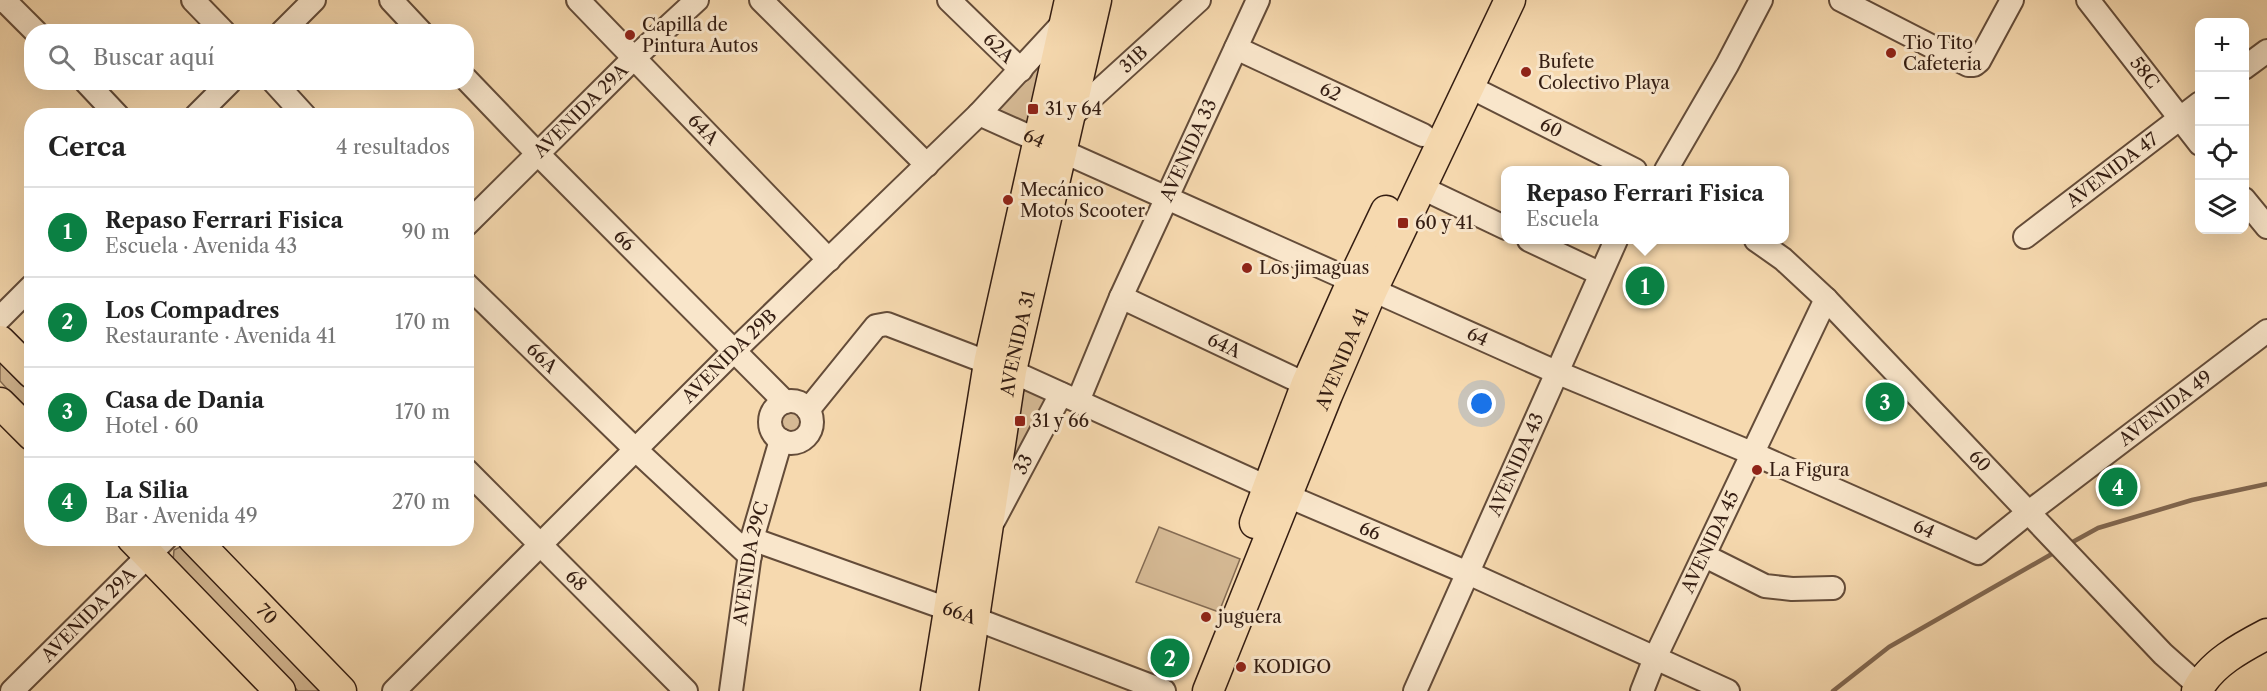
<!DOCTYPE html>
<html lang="es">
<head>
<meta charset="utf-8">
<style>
	:root { --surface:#fff; --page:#f2f2f2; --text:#222; --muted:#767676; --line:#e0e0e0; --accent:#0b8043 }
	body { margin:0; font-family:"Libre Caslon Text",serif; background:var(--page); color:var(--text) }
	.controls { position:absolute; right:18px; top:18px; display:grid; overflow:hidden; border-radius:12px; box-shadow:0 6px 24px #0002 }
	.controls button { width:54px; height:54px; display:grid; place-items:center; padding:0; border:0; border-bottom:2px solid var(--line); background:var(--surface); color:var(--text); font:30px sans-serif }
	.you { position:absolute; left:1482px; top:404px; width:21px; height:21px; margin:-15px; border:4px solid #fff; border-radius:50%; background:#1a73e8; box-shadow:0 0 0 9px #1a73e833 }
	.badge { display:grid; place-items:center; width:39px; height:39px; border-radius:50%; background:var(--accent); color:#fff; font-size:20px; font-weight:700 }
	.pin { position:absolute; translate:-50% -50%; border:3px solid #fff; box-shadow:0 2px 6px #0006 }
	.popup { position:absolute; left:1501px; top:166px; width:288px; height:78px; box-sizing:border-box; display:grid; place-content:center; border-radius:12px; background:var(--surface); filter:drop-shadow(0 2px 4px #0005); font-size:20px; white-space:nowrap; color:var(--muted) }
	.popup b { font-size:22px; color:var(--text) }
	.popup::after { content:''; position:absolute; left:50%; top:100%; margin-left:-12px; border:12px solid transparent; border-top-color:var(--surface) }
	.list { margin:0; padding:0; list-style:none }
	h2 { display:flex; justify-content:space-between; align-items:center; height:78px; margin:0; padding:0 24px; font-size:26px }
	h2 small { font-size:20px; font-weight:400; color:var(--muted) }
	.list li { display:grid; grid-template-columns:39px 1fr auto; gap:18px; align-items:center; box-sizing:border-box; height:90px; padding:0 24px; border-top:2px solid var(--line) }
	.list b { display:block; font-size:22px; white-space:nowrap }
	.list p { margin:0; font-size:20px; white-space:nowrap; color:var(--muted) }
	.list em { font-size:20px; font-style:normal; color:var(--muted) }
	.icon { flex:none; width:33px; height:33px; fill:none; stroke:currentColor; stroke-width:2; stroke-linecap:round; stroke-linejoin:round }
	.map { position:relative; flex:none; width:2267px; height:691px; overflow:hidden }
	.search { position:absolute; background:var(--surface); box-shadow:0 6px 24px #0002; left:24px; top:24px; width:450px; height:66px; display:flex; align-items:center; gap:15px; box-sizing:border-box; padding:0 21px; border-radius:24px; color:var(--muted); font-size:22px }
	.panel { position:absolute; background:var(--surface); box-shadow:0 6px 24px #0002; left:24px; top:108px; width:450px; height:438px; border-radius:24px }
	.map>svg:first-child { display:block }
</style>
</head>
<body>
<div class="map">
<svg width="2267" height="691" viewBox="0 0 2267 691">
	<rect width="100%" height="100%" fill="#f6d9af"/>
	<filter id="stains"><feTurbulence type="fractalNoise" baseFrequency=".00333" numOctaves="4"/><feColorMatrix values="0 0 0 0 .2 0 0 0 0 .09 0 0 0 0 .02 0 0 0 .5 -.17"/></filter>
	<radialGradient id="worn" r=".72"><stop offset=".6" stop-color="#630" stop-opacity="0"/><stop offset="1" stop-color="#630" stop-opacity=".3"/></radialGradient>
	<!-- green -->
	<g fill="#d5b994" stroke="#846b53" stroke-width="1.5">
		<polygon points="1065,22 1038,141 979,114"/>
		<polygon points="0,356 31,388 31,415 0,381"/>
		<polygon points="1011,371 1061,394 986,534"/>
		<circle cx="791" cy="422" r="15"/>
		<polygon points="1159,527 1240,559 1219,612 1136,582"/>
		<polygon points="182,546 326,691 298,691 173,562 174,550"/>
	</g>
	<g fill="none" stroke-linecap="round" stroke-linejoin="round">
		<!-- stream -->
		<g stroke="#816750" stroke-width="4.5">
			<polyline points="2069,544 2098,528 2192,500 2267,484"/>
			<polyline points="1833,691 1889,647 2057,551"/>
		</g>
		<defs>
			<g id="minor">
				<polyline points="4,0 36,32"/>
				<polyline points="193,0 224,32"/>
				<polyline points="391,0 421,32"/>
				<path id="s1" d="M578,0L829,260"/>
				<polyline points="761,0 927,165"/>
				<path id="s2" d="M949,0L1021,70"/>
				<polyline points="1841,0 1968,65 1974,65 1979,61 2012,0"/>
				<path id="s3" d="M2088,0L2200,144"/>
				<polyline points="282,32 314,0"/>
				<path id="s4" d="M1236,48L1423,135"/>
				<polyline points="2244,68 2267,51"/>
				<path id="s5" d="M466,79L537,153L785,402"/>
				<polyline points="86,82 118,116"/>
				<polyline points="274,82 305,116"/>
				<path id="s6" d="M1468,86L1635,170"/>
				<path id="s7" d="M979,114L1556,372L1754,454L1978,553L2029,512L2267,331"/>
				<polyline points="196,116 230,82"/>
				<path id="s8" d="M1067,120L1199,0"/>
				<polyline points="1666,170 1727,65 1761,0"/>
				<polyline points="1420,187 1506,228"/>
				<polyline points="2244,199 2267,227"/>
				<path id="s9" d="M466,225L634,58L697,0"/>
				<path id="s10" d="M2025,237L2200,103"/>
				<polyline points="1529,240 1599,273"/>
				<path id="s11" d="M1756,240L1783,259L1826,299L2163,654L2199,686"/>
				<path id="s12" d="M466,284L636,450L750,556"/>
				<path id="s13" d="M1121,297L1320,391"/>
				<polyline points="0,318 32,286"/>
				<path id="s14" d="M1011,371L1269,488L1468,573L1728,691"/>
				<path id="s15" d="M1078,401L1121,297L1258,0"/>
				<circle cx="791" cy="422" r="21"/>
				<polyline points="808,410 876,326 887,324 989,363"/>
				<path id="s16" d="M466,470L686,691"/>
				<path id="s17" d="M994,520L1061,394"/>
				<path id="s18" d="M752,539L973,618L1164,691"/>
				<polyline points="1705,556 1765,586 1792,589 1833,588"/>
				<path id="s19" d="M12,691L166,538"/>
				<path id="s20" d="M394,691L733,352L979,114L1064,22"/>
				<path id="s21" d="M731,691L752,539L781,440"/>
				<path id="s22" d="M1415,691L1616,240"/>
				<path id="s23" d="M1642,691L1655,658L1826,299"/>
			</g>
			<g id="major">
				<polyline points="0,341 32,373"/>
				<polyline points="0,403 32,435"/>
				<polyline points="1255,523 1307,383 1352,282 1386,211"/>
				<polyline points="132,538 280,691"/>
				<path id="s24" d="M193,538L341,691"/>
				<polyline points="936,691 989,363 1070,0"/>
				<path id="s25" d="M963,691L1011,371L1096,0"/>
				<path id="s26" d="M1208,691L1327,395L1372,290L1510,0"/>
				<path d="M2197,691C2210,664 2242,647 2267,634"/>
			</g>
		</defs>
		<!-- minor casing -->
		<use href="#minor" stroke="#644c39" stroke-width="26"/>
		<!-- major casing -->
		<use href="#major" stroke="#341d12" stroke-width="33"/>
		<!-- minor -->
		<use href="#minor" stroke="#f9e6cb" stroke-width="22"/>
		<!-- major -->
		<use href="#major" stroke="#f6d9af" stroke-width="30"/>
	</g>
	<!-- markers -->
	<g fill="#8f2418" stroke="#f9e6cb" stroke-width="2">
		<circle cx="630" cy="35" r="6"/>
		<circle cx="1891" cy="53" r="6"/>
		<circle cx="1526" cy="72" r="6"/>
		<rect x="1027" y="103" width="12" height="12" rx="3"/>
		<circle cx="1008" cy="200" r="6"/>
		<rect x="1397" y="217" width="12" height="12" rx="3"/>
		<circle cx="1247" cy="268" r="6"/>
		<rect x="1014" y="415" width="12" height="12" rx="3"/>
		<circle cx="1757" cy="470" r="6"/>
		<circle cx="1206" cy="617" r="6"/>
		<circle cx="1241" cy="667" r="6"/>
	</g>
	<g text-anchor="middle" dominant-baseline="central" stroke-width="6" stroke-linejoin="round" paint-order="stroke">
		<!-- poi labels -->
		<g font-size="18" fill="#341d12" stroke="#f9e6cb" text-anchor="start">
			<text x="642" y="25">Capilla de<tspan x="642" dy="21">Pintura Autos</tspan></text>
			<text x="1903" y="43">Tio Tito<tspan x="1903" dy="21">Cafeteria</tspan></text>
			<text x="1538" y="62">Bufete<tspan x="1538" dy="21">Colectivo Playa</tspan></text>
			<text x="1045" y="109">31 y 64</text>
			<text x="1020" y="190">Mecánico<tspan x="1020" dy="21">Motos Scooter</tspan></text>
			<text x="1415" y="223">60 y 41</text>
			<text x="1259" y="268">Los jimaguas</text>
			<text x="1032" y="421">31 y 66</text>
			<text x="1769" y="470">La Figura</text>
			<text x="1218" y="617">juguera</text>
			<text x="1253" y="667">KODIGO</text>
		</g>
		<!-- street labels -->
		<g font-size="18" fill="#341d12" stroke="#f9e6cb">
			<text stroke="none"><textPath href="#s2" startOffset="69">62A</textPath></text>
			<text stroke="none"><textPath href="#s8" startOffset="90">31B</textPath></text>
			<text stroke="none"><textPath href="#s3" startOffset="92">58C</textPath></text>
			<text stroke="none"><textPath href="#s4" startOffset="104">62</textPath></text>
			<text stroke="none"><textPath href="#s9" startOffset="162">AVENIDA 29A</textPath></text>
			<text stroke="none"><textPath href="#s6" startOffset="93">60</textPath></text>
			<text stroke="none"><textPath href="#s1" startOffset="180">64A</textPath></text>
			<text stroke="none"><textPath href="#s7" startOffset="60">64</textPath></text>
			<text stroke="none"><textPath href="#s15" startOffset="274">AVENIDA 33</textPath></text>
			<text stroke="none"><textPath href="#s10" startOffset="110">AVENIDA 47</textPath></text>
			<text stroke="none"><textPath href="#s5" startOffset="226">66</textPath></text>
			<text stroke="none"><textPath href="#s7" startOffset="546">64</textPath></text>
			<text stroke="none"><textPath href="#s25" startOffset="352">AVENIDA 31</textPath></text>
			<text stroke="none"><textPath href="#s13" startOffset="114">64A</textPath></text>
			<text stroke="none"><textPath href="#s20" startOffset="474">AVENIDA 29B</textPath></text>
			<text stroke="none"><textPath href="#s26" startOffset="358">AVENIDA 41</textPath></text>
			<text stroke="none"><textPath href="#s12" startOffset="106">66A</textPath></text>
			<text stroke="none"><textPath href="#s7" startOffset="1328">AVENIDA 49</textPath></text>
			<text stroke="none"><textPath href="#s11" startOffset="315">60</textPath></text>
			<text stroke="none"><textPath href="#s17" startOffset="63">33</textPath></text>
			<text stroke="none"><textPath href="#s22" startOffset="248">AVENIDA 43</textPath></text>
			<text stroke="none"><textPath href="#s7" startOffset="1032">64</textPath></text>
			<text stroke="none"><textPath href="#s14" startOffset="393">66</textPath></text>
			<text stroke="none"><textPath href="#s23" startOffset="164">AVENIDA 45</textPath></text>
			<text stroke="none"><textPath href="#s21" startOffset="129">AVENIDA 29C</textPath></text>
			<text stroke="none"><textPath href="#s16" startOffset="156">68</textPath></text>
			<text stroke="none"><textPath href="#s18" startOffset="220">66A</textPath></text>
			<text stroke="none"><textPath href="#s19" startOffset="108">AVENIDA 29A</textPath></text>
			<text stroke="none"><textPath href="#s24" startOffset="106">70</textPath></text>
		</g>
	</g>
	<rect width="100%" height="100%" filter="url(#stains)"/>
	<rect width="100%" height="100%" fill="url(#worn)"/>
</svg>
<div class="controls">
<button>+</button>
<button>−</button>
<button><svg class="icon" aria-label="locate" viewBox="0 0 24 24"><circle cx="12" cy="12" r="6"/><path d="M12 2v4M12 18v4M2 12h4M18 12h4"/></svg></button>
<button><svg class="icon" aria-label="layers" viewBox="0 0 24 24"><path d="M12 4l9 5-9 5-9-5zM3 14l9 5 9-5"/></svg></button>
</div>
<div class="you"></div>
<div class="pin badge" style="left:1645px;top:286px">1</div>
<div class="popup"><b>Repaso Ferrari Fisica</b>Escuela</div>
<div class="pin badge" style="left:1170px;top:658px">2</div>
<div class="pin badge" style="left:1885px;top:402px">3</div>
<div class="pin badge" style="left:2118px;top:487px">4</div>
<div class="search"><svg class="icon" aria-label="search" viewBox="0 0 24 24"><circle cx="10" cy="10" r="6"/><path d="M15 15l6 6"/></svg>Buscar aquí</div>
<section class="panel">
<h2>Cerca<small>4 resultados</small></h2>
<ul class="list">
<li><span class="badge">1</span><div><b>Repaso Ferrari Fisica</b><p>Escuela · Avenida 43</p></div><em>90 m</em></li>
<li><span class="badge">2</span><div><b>Los Compadres</b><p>Restaurante · Avenida 41</p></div><em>170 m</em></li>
<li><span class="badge">3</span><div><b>Casa de Dania</b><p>Hotel · 60</p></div><em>170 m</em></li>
<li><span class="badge">4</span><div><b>La Silia</b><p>Bar · Avenida 49</p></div><em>270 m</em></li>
</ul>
</section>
</div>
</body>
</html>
